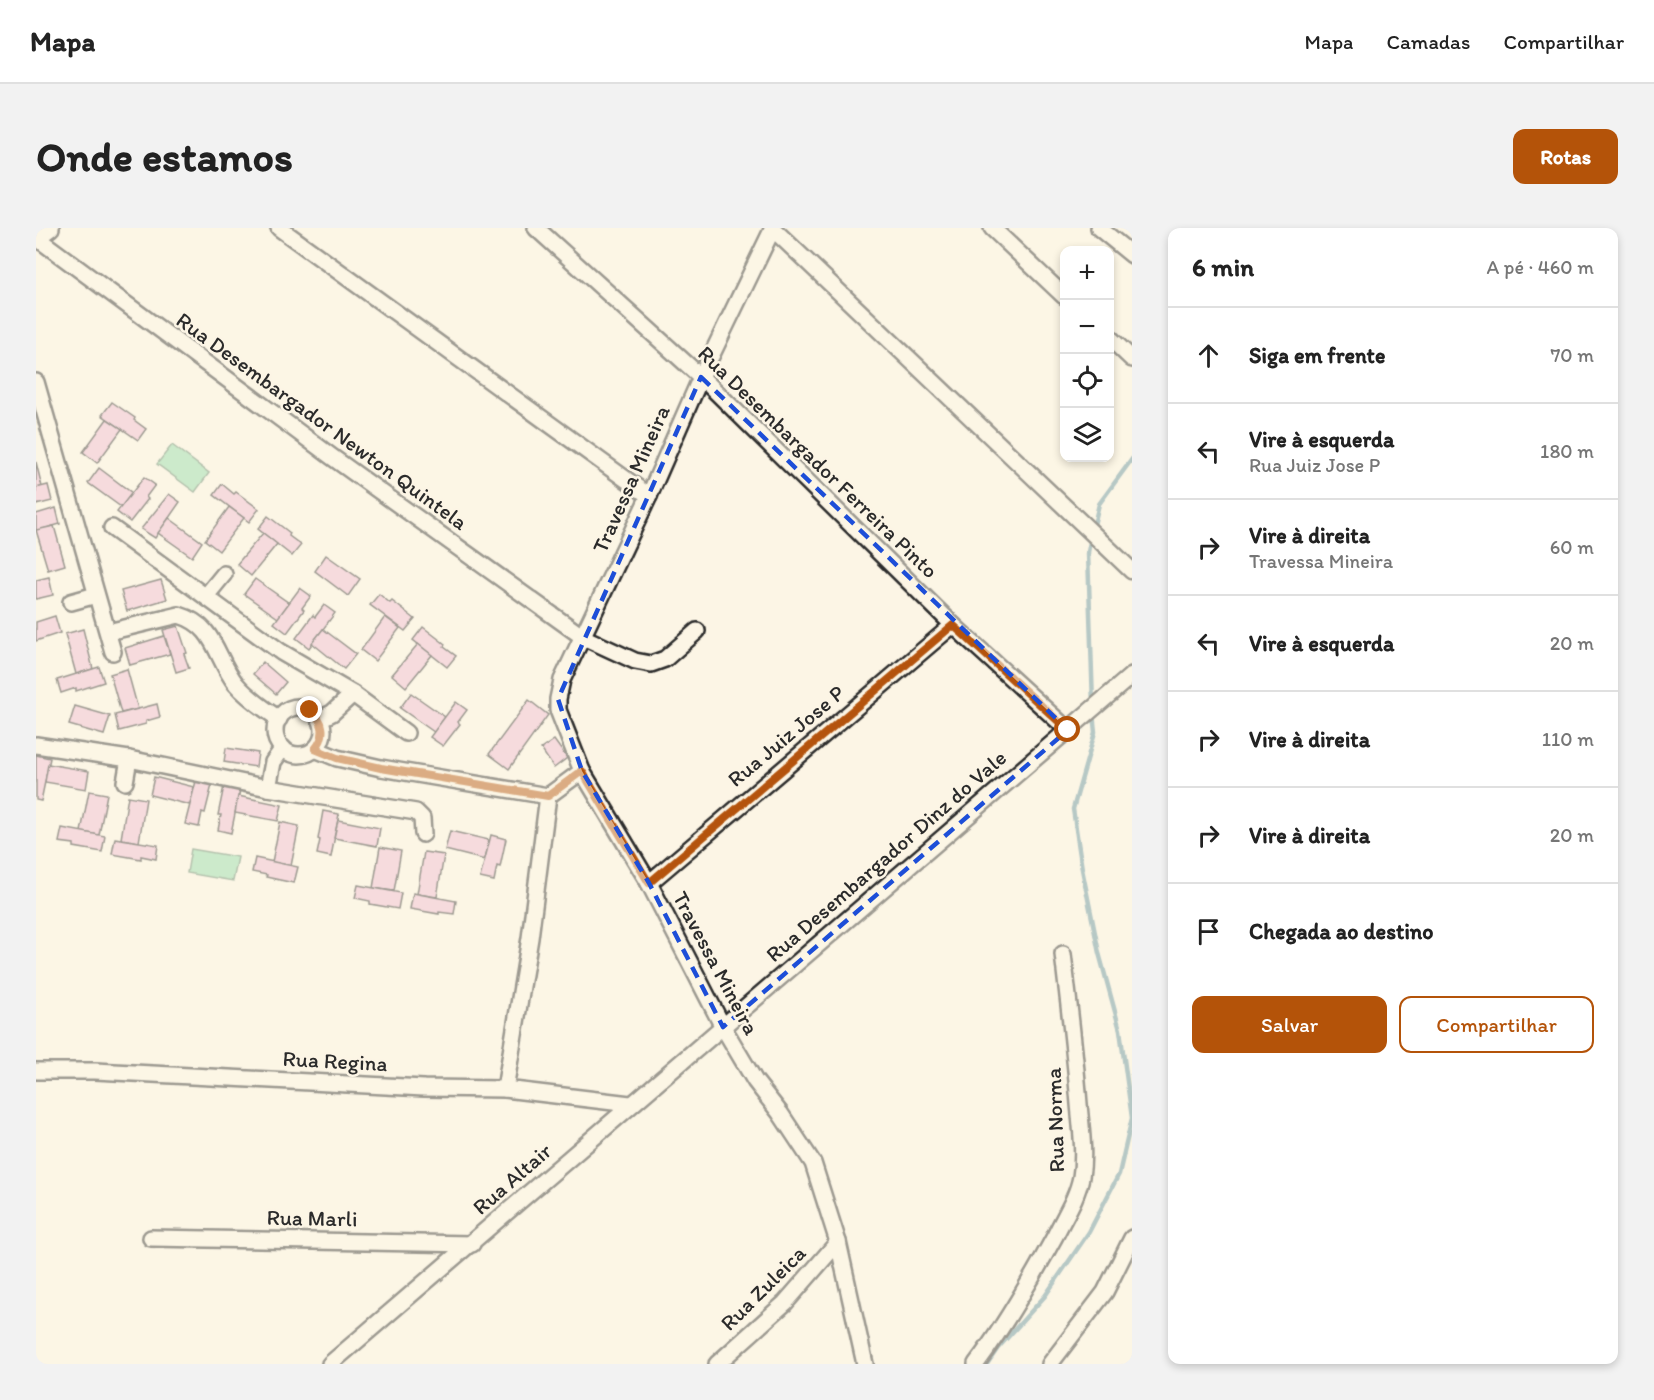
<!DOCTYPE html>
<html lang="pt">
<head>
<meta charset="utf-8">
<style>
	:root { --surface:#fff; --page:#f2f2f2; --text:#222; --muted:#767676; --line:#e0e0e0; --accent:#b45309 }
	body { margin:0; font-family:Itim,sans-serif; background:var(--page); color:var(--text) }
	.controls { position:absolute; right:18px; top:18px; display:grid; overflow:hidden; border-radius:12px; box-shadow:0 3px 9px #0003 }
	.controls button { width:54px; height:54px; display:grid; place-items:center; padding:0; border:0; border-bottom:2px solid var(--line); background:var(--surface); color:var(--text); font:30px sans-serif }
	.stop { position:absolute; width:18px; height:18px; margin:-14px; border:4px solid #b45309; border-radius:50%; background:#fff }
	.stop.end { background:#b45309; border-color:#fff; box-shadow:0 2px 6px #0008 }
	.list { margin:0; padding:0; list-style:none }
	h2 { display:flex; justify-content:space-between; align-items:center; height:78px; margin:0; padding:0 24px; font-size:26px }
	h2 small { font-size:20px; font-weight:400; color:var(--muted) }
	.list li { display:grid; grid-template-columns:39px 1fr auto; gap:18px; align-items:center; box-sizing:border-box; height:96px; padding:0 24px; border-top:2px solid var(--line) }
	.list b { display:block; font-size:22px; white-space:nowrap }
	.list p { margin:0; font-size:20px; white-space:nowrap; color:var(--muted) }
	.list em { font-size:20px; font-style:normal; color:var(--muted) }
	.actions { display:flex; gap:12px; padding:18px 24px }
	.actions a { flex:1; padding:14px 0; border:2px solid var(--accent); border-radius:12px; text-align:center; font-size:21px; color:var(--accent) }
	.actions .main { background:var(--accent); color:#fff }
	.icon { flex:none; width:33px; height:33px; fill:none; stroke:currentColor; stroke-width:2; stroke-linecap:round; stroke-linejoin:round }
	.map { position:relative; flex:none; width:1096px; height:1136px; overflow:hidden; border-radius:12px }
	header { display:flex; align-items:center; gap:36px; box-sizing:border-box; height:84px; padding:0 30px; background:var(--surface); border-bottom:2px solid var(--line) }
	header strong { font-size:28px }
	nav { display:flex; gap:33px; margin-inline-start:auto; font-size:21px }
	.intro { display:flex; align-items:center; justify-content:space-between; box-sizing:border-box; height:144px; padding:0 36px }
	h1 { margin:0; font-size:42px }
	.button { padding:15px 27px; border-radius:12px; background:var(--accent); color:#fff; font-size:21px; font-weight:700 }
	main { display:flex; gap:36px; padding:0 36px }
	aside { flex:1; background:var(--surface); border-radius:12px; box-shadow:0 3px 9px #0003 }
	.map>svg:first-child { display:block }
</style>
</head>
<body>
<header>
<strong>Mapa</strong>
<nav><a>Mapa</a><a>Camadas</a><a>Compartilhar</a></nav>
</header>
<div class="intro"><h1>Onde estamos</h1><a class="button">Rotas</a></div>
<main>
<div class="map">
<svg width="1096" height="1136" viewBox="0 0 1096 1136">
	<rect width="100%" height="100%" fill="#fcf5e5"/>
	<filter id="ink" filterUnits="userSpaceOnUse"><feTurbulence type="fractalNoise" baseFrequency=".0167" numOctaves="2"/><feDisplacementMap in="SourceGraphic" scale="12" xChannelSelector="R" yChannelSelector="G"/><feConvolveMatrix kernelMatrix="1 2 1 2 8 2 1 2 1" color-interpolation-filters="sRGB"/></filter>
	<g filter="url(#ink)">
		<!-- green -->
		<g fill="#93dbaa" stroke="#5f836a" stroke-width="1.5">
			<polygon points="136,217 173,245 159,264 121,236"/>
			<polygon points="155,621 202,629 197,653 151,645"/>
		</g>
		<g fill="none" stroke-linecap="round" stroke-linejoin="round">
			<!-- stream -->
			<g stroke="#64919e" stroke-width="4.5">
				<polyline points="1057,301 1063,276 1096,231"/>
				<polyline points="1055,309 1052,324 1057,477"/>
				<polyline points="951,1136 962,1120 1009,1068 1053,1004 1083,946 1096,890 1084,802 1063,725 1046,641 1037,581 1059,504 1057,485"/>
			</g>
		</g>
		<!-- building -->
		<g fill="#f0bad3" stroke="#2b2b2b" stroke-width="1.5">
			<polygon points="76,174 99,190 98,192 110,201 102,212 66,187"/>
			<polygon points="71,191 86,201 61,235 47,224"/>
			<polygon points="0,234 6,259 0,260"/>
			<polygon points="63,240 96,265 85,279 52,255"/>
			<polygon points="108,249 119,257 110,269 112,271 94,294 81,284"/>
			<polygon points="186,256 198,266 200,264 223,281 213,294 178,267"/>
			<polygon points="12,257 16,273 0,277 0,260"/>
			<polygon points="133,266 144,274 119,310 105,301"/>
			<polygon points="193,279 208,290 183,323 169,312"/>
			<polygon points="20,280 24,296 0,303 0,286"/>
			<polygon points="232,288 254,305 253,308 265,317 256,328 222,301"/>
			<polygon points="133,290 166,314 156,329 122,305"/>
			<polygon points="18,298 29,337 12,342 0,302"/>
			<polygon points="227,305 241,316 215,348 201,336"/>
			<polygon points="290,327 324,351 312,368 279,343"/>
			<polygon points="13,349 17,367 0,371 0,352"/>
			<polygon points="219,351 253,375 242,390 208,366"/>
			<polygon points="125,352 131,371 91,383 85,363"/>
			<polygon points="264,360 275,368 266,380 268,382 251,405 238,395"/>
			<polygon points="343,366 354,375 356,373 379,391 369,403 334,377"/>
			<polygon points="288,377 299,385 273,420 260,410 277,387 279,389"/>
			<polygon points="19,388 24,405 0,413 0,394"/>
			<polygon points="349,389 364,400 339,433 325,422"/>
			<polygon points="142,398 151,425 148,426 153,440 140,444 127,402"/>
			<polygon points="387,399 409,416 408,419 420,428 411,439 377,412"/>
			<polygon points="47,401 57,441 40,446 29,406"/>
			<polygon points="287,401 320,426 308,441 276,415"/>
			<polygon points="128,408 134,426 94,437 89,420"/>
			<polygon points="382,416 396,427 370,459 356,447"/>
			<polygon points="227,434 250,454 240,466 217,446"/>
			<polygon points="63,439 68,454 40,463 40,460 25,465 21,452"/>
			<polygon points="91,441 102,481 85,485 74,446"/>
			<polygon points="375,465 409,489 398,504 364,480"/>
			<polygon points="493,472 512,487 473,541 453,526"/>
			<polygon points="420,474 431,482 422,494 424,496 407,518 394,509"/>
			<polygon points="121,476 124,489 110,493 110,496 83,503 79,487"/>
			<polygon points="39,478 74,488 68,507 33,497"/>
			<polygon points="518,512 531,530 518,540 505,521"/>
			<polygon points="190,520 222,525 220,539 188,534"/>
			<polygon points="0,527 14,530 5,573 0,572"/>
			<polygon points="12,536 53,543 50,561 9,554"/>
			<polygon points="118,549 158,559 154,577 114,567"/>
			<polygon points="160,553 176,557 169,585 166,584 163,599 149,596"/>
			<polygon points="188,558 204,562 195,605 182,602 185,587 182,587"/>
			<polygon points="53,563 71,566 63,607 45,604"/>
			<polygon points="92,568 110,571 103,614 85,611"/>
			<polygon points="202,568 246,577 242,593 199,585"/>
			<polygon points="287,583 303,586 295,629 281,626 284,612 282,611"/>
			<polygon points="302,592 344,600 341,618 298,610"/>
			<polygon points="244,594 263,598 255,638 236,634"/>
			<polygon points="26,600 69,608 66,624 38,619 38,616 23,614"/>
			<polygon points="414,603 453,612 449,632 409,622"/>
			<polygon points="455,607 470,611 464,639 461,638 458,653 444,650"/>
			<polygon points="79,610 122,617 120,631 105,628 105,631 76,626"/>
			<polygon points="344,619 365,623 358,663 337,660"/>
			<polygon points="388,624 408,627 401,669 381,666"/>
			<polygon points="219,630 262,639 258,655 230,649 231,647 216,644"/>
			<polygon points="322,657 365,665 362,681 334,676 334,673 319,670"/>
			<polygon points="377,665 420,673 418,686 403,684 403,686 374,681"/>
		</g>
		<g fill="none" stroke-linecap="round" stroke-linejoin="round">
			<defs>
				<g id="street">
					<polyline points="243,0 613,268"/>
					<polyline points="500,0 665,149 917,397 1032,502"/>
					<polyline points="736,0 1096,343"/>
					<polyline points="737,0 665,149 613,268 526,452 522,471 522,482 546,543 613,655 687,799 719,853 744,885 777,935 802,1014 829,1136"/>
					<polyline points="956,0 1028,68"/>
					<polyline points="1063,0 1096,27"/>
					<polyline points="1,10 296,229 547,409 599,433 615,436 629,431 661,403"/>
					<polyline points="0,11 15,0"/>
					<polyline points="1074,110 1096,131"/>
					<polyline points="0,154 77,424"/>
					<polyline points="76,300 245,424 317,466 370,505"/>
					<polyline points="170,368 188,346"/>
					<polyline points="35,374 60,367"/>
					<path d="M72,404L143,387C180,398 179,429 200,456C212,470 228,481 243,491"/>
					<circle cx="263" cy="503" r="24"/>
					<polyline points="284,491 296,485 317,466"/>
					<polyline points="0,517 93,531 232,560 380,584 386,590 387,606"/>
					<polyline points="279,521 301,530 345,540 512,568 546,543"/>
					<polyline points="89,554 93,531"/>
					<polyline points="232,560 237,534 247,520"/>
					<polyline points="613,655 917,397"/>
					<polyline points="0,843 59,843 388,860 469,861 594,876"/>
					<polyline points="469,861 494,710 512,568"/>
					<polyline points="115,1010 436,1016"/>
					<polyline points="294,1136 1096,447"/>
					<polyline points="681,1136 749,1075 802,1014"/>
					<path d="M940,1136C970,1096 995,1052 1019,1008C1028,989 1041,970 1045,949C1049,926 1045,900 1043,876C1039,826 1033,776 1027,726"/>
					<polyline points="1014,1136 1069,1064 1096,1010"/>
				</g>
			</defs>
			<!-- street casing -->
			<use href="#street" stroke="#2b2b2b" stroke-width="20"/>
			<!-- street -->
			<use href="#street" stroke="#fcf5e5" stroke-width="15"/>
		</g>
	</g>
	<g fill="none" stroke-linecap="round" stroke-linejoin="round" filter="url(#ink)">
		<!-- route -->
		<path stroke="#b45309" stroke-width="8" d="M274,482C288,492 291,507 279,521L301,530L345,540L512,568L546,543L613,655L917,397L1032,502"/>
	</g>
	<!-- marked area -->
	<path d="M0 0H1096V1136H0ZM665,149L1032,502L687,799L613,655L546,543L522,471Z" fill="#fcf5e5" fill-opacity=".55" fill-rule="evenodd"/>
	<path fill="none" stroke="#1d4ed8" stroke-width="4.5" stroke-dasharray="12 8" stroke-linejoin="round" d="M665,149L1032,502L687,799L613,655L546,543L522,471Z"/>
	<g text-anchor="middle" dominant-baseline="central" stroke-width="5" stroke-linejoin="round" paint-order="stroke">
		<!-- street labels -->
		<g font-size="22" fill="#2b2b2b" stroke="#fcf5e5">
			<text transform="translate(286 193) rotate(36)">Rua Desembargador Newton Quintela</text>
			<text transform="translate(782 234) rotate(44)">Rua Desembargador Ferreira Pinto</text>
			<text transform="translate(595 251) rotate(-66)">Travessa Mineira</text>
			<text transform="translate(750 508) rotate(-40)">Rua Juiz Jose P</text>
			<text transform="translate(850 628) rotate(-41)">Rua Desembargador Dinz do Vale</text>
			<text transform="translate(680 735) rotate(62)">Travessa Mineira</text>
			<text transform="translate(299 833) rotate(3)">Rua Regina</text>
			<text transform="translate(1019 892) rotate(-92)">Rua Norma</text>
			<text transform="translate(476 951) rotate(-41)">Rua Altair</text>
			<text transform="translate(276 990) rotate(1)">Rua Marli</text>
			<text transform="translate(727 1060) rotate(-45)">Rua Zuleica</text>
		</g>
	</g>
</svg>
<div class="controls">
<button>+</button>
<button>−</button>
<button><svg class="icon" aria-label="locate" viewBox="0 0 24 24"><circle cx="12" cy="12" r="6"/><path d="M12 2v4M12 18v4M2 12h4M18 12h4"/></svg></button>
<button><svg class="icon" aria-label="layers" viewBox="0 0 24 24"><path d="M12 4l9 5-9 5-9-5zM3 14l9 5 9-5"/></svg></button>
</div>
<div class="stop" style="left:1032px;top:502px"></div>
<div class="stop end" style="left:274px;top:482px"></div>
</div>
<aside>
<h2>6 min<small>A pé · 460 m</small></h2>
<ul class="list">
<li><svg class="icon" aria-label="ahead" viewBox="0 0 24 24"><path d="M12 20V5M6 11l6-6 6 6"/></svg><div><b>Siga em frente</b></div><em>70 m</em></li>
<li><svg class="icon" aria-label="left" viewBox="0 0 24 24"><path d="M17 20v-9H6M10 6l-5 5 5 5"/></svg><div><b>Vire à esquerda</b><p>Rua Juiz Jose P</p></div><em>180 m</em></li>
<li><svg class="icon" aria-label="right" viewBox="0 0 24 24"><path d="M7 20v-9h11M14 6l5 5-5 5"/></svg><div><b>Vire à direita</b><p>Travessa Mineira</p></div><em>60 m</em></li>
<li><svg class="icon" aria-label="left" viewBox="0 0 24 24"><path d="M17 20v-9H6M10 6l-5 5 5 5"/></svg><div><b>Vire à esquerda</b></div><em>20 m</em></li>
<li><svg class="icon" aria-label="right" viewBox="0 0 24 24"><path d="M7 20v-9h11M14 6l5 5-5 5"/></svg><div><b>Vire à direita</b></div><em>110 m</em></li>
<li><svg class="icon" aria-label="right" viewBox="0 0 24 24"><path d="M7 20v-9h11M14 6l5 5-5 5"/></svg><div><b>Vire à direita</b></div><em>20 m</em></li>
<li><svg class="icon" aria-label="arrive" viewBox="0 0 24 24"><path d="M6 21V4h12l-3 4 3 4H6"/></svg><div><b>Chegada ao destino</b></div></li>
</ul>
<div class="actions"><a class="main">Salvar</a><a>Compartilhar</a></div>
</aside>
</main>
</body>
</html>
